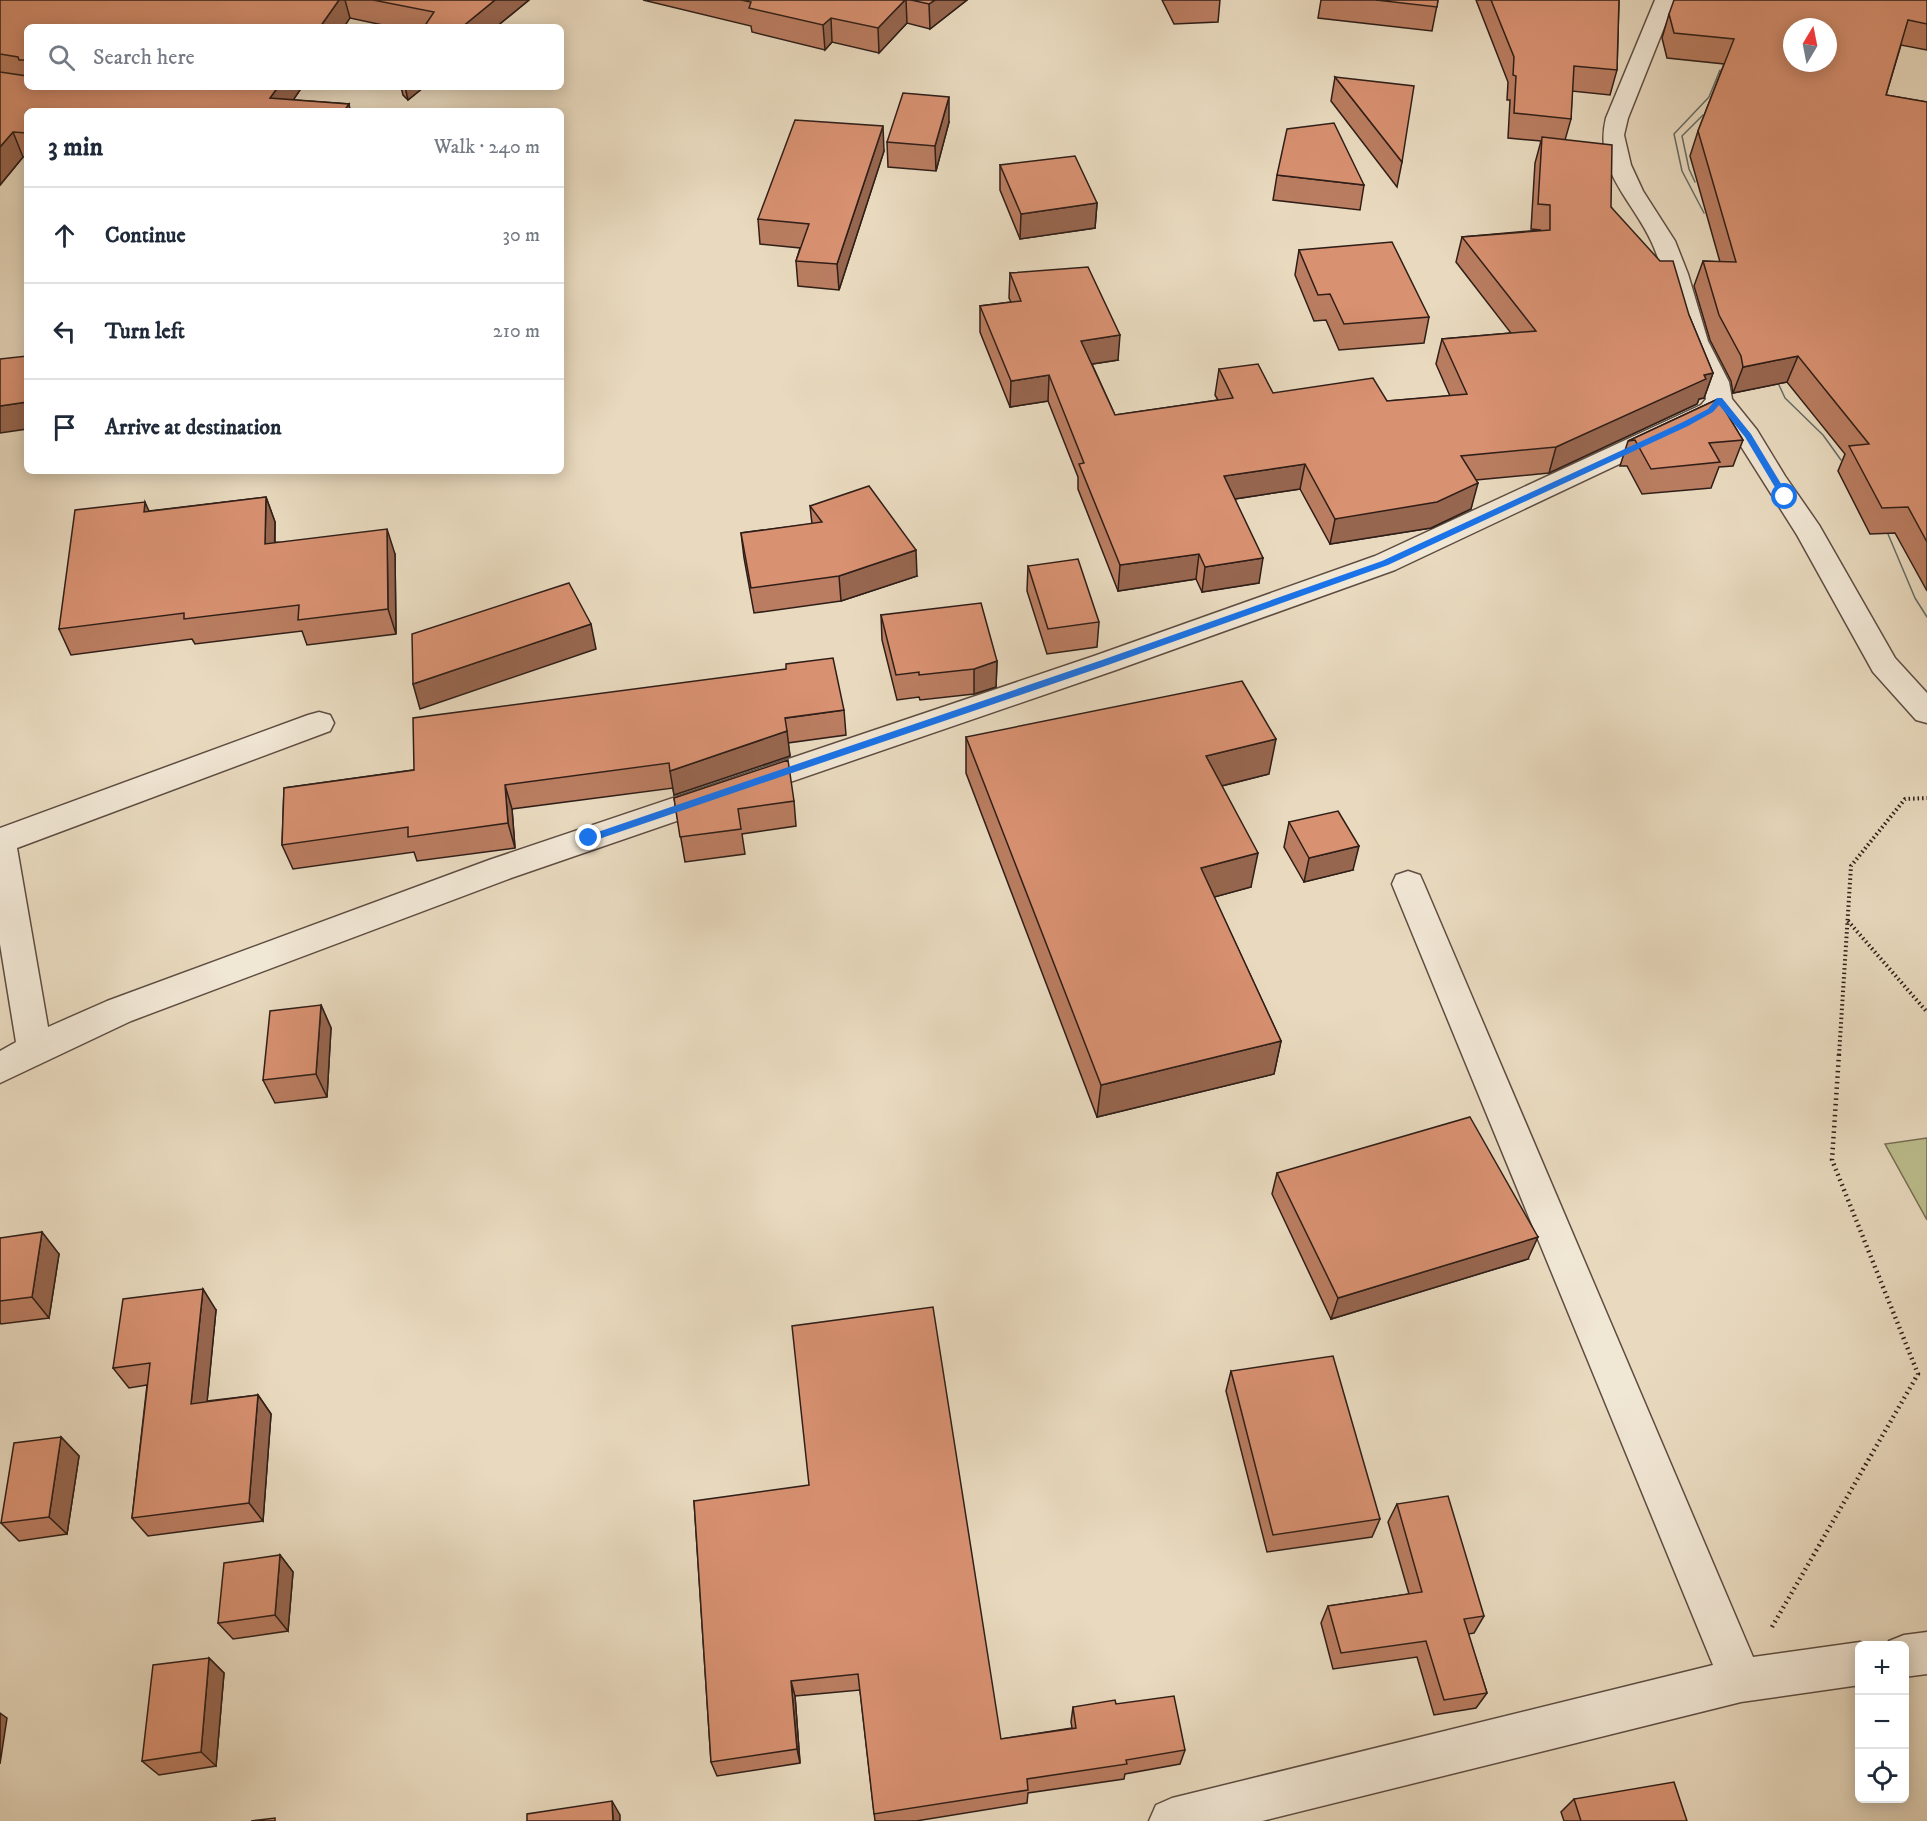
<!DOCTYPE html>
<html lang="en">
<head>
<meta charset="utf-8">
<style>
	:root { --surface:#fff; --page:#f2f2f3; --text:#1f2937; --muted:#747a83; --line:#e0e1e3 }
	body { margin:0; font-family:"IM FELL DW Pica",serif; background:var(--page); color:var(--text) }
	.controls { position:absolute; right:18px; bottom:18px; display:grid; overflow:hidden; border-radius:9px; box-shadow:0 3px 15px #0003 }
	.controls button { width:54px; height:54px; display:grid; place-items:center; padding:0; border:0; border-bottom:2px solid var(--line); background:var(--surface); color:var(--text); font:30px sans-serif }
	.compass { position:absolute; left:1783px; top:18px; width:54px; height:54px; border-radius:50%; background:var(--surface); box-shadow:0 3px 15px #0003; rotate:10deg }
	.stop { position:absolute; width:18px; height:18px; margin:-14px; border:4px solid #1a73e8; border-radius:50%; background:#fff }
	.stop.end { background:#1a73e8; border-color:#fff; box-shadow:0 2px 6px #0008 }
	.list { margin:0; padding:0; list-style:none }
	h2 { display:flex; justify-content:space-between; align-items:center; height:78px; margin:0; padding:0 24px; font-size:26px }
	h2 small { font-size:20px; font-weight:400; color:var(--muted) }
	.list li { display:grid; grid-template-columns:39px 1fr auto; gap:18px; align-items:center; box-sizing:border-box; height:96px; padding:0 24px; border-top:2px solid var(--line) }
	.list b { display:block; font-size:22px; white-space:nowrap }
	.list em { font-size:20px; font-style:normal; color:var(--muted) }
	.icon { flex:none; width:33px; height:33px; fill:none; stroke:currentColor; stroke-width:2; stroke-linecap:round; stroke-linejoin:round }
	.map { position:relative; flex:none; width:1927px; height:1821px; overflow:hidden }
	.search { position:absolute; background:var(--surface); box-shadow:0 3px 15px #0003; left:24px; top:24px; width:540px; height:66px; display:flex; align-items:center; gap:15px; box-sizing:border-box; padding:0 21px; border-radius:9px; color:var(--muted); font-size:22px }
	.panel { position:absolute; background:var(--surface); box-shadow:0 3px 15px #0003; left:24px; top:108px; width:540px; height:366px; border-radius:9px }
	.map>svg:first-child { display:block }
</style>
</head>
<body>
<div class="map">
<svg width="1927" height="1821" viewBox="0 0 1927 1821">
	<rect width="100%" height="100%" fill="#e9dabf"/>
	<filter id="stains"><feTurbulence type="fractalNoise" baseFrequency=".00333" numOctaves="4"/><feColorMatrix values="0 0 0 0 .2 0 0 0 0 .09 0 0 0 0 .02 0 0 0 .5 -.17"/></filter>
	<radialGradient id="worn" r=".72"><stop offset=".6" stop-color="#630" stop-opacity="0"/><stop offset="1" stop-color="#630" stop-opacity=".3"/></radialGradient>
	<!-- green -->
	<polygon fill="#bcbe8e" stroke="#766e53" stroke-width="1.5" points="1927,1138 1927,1220 1885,1144"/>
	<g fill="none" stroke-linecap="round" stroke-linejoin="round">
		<!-- shore -->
		<g stroke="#636c66" stroke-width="1.5">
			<polyline points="1695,182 1689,169 1682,136 1703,115"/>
			<polyline points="1704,213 1682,171 1674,134 1709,97 1720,70"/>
			<polyline points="1779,385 1785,398 1823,435 1841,460"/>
			<polyline points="1888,534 1915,598 1927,617"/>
		</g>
		<defs>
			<g id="minor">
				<path d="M1655,0H1675L1628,118L1624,135L1631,165L1643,191L1675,241L1688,274L1708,341L1729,382L1732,399L1757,430L1785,476L1819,525L1895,658L1927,693V723L1916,720L1873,672L1797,535L1737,440L1719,417L1395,570L1116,670L511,878L131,1021L0,1083V1051L16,1042L0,944V828L308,715L319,712L330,715L334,723L330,731L17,848L48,1027L107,1001L489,860L1094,656L1375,556L1701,405L1706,399C1702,377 1689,361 1682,340C1671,308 1666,274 1652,243C1633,200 1593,171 1606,118Z"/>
				<polygon points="1408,871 1420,875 1424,884 1753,1657 1860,1642 1870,1646 1860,1646 1860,1685 1741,1702 1262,1821 1149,1821 1156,1805 1172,1798 1713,1665 1392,884 1396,875"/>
				<polygon points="1927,1632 1927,1674 1904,1677 1904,1646 1887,1646 1889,1641 1904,1635"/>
			</g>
		</defs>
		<!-- minor casing -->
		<use href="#minor" stroke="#5e4d42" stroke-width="3"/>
		<!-- path-far1 -->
		<g stroke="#2f1e18" stroke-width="4" stroke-dasharray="1.5 3" stroke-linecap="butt">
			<polyline points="1848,921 1927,1012"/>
			<polyline points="1839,1055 1851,866 1905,799 1927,798"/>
		</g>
		<!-- path -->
		<polyline stroke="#2f1e18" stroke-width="4.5" stroke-dasharray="1.5 4" stroke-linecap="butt" points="1772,1627 1918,1374 1832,1160 1839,1054"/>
		<!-- minor -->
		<use href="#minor" fill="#f1e7d5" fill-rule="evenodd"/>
	</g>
	<!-- wall -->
	<g fill="#ba7d61" stroke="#2f1e18" stroke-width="1.5">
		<polygon points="0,0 529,0 496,27 392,27 350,18 27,27 27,87 302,87 293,100 349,104 350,111 27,111 27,157 23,157 0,185"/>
		<polygon points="643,0 967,0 930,29 907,23 879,53 832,42 825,50 752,32 751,26"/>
		<polygon points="1162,0 1220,0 1218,22 1174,24"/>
		<polygon points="1321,0 1438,0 1432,31 1318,18"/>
		<polygon points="1476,0 1619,0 1617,70 1610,95 1572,91 1571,119 1565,140 1611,207 1689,315 1713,373 1704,398 1699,399 1697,404 1549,473 1476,480 1471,509 1431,528 1330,544 1300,489 1235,499 1259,583 1202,592 1196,579 1118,591 1078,489 1078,477 1048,401 1010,407 980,332 980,306 1011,302 1009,298 1010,273 1118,360 1092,364 1115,415 1218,400 1215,395 1219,369 1273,393 1387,401 1450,396 1436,364 1442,339 1511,333 1456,262 1462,237 1541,230 1531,229 1535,163 1541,141 1508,138 1510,100 1507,100 1508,82"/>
		<polygon points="1927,0 1927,50 1901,45 1886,95 1927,102 1927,591 1895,533 1870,534 1838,471 1845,454 1787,382 1733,393 1731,381 1710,340 1694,286 1703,261 1720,262 1690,156 1698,131 1724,64 1667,58 1662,38 1669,14"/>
		<polygon points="1335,77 1402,162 1397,187 1331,101"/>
		<polygon points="401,87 424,87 408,100 403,95"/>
		<polygon points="949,122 936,171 888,167 887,142"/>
		<polygon points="884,151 839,290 798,286 796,261 800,248 760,244 758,219"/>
		<polygon points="1000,165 1097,203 1095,228 1020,239 1000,190"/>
		<polygon points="1277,175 1364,185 1360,210 1273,200"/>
		<polygon points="1299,250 1429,317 1424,343 1339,350 1326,320 1314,321 1295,275"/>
		<polygon points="1718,399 1743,440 1733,466 1719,467 1711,488 1642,494 1627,466 1620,466 1628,441"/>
		<polygon points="266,497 275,522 275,542 395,554 396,634 307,645 302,631 195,644 192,639 71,655 59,629 149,511"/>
		<polygon points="810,506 917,576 841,601 754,613 744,558 741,533 812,524"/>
		<polygon points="1028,566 1099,622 1097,647 1047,654 1027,591"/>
		<polygon points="881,615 997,661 996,687 974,694 920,700 919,697 897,700 882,640"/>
		<polygon points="844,710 846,735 788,743 790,756 674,795 673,788 512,809 515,848 417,861 414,852 293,869 282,845 284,788"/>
		<polygon points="966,737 1269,774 1222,786 1251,887 1214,897 1281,1041 1274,1074 1097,1117 966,773"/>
		<polygon points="674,798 794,801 796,826 742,834 745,854 685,862"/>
		<polygon points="1289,822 1353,870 1304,882 1284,847"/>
		<polygon points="321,1005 331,1028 327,1097 275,1103 263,1080"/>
		<polygon points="1277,1173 1528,1259 1331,1319 1272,1194"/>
		<polygon points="0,1238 59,1254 49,1318 1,1324 0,1322"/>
		<polygon points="216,1310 207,1401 258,1395 271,1414 263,1521 148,1536 132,1518 147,1385 129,1388 113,1368"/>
		<polygon points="1231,1371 1380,1519 1372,1537 1267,1552 1226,1391"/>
		<polygon points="61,1437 79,1456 67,1534 19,1541 1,1523"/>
		<polygon points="694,1501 1001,1739 1072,1728 1071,1722 1073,1707 1116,1704 1185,1750 1180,1764 1125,1774 1124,1779 1028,1793 1027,1803 916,1821 875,1821 860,1690 795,1696 800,1763 717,1776 711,1762"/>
		<polygon points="1397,1504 1484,1616 1474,1633 1468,1634 1487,1693 1476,1708 1434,1715 1417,1657 1333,1669 1321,1623 1328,1606 1409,1594 1388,1522"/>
		<polygon points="280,1555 293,1572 288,1631 233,1639 218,1623"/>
		<polygon points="209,1658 224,1673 216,1766 159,1775 142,1761"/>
		<polygon points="1574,1799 1687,1821 1564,1821 1561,1812"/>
	</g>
	<!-- shaded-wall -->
	<g fill="#97664f" stroke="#2f1e18" stroke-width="1.5">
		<polygon points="339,0 345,0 350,18 344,27 320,27"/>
		<polygon points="495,0 529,0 496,27 462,27"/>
		<polygon points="905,0 906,0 907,23 879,53 878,28"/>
		<polygon points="935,0 967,0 930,29 929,4"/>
		<polygon points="831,18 832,42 825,50 823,25"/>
		<polygon points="278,87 302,87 286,111 270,98"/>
		<polygon points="405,87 424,87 408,100"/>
		<polygon points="949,97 949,122 936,171 935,146"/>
		<polygon points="349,104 350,111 344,111"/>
		<polygon points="883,126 884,151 839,290 837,264"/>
		<polygon points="13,132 23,157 0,185 0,147"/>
		<polygon points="1097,203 1095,228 1020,239 1021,214"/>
		<polygon points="1120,335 1118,360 1079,366 1081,341"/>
		<polygon points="1798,356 1787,382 1733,393 1743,367"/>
		<polygon points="1713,373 1704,398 1699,399 1697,404 1549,473 1556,447 1704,375"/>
		<polygon points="1049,375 1048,401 1010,407 1011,381"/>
		<polygon points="27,402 27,429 0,433 0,406"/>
		<polygon points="1305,464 1300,489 1221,501 1224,476"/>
		<polygon points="1478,483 1471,509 1431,528 1330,544 1335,519"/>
		<polygon points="266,497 275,522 274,569 265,544"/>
		<polygon points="145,502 156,527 144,512"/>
		<polygon points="387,529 395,554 396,634 388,609"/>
		<polygon points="916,550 917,576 841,601 839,576"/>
		<polygon points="1199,554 1196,579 1118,591 1120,565"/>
		<polygon points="1263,558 1259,583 1202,592 1205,567"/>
		<polygon points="591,624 596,649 420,709 413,684"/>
		<polygon points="997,661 996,687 974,694 974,669"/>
		<polygon points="787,731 790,756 674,795 670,771"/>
		<polygon points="1276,739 1269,774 1201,791 1206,756"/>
		<polygon points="505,785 512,809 515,848 508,823"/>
		<polygon points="1359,846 1353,870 1304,882 1309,858"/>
		<polygon points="1258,853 1251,887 1196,902 1201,868"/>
		<polygon points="321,1005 331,1028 327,1097 316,1074"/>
		<polygon points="1281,1041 1274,1074 1097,1117 1101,1085"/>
		<polygon points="42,1232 59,1254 49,1318 32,1297"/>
		<polygon points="1538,1237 1528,1259 1331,1319 1338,1298"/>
		<polygon points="203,1289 216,1310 205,1423 191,1404"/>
		<polygon points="258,1395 271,1414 263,1521 249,1503"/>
		<polygon points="61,1437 79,1456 67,1534 49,1517"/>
		<polygon points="280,1555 293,1572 288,1631 275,1615"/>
		<polygon points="209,1658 224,1673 216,1766 201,1752"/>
		<polygon points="791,1681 795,1696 800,1763 797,1749"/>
		<polygon points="0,1713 7,1718 0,1764"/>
		<polygon points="612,1801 620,1815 620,1821 613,1821"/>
	</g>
	<!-- building -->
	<g fill="#d89171" stroke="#2f1e18" stroke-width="1.5" fill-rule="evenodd">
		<polygon points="0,0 339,0 320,27 27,27 27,60 19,60 18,57 0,54"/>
		<polygon points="373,0 495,0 462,27 424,27 434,12"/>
		<polygon points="741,0 905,0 878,28 831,18 823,25 749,8 751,2"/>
		<polygon points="911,0 935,0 929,4"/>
		<polygon points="1376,0 1438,0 1437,7"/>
		<polygon points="1491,0 1619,0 1617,70 1574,66 1571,119 1514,113 1516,76 1513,75 1514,57"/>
		<path d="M1674,0H1927V24L1908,20L1886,95L1927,102V542L1908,507L1882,508L1849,446L1869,444L1798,356L1743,367L1741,356L1719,315L1703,261L1736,262L1698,131L1734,39L1674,33L1669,14ZM1792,27H1828V63H1792Z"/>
		<polygon points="0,72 27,76 27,87 158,88 160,87 278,87 270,98 349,104 344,111 27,111 27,133 13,132 0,147"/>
		<polygon points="1335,77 1414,86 1402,162"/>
		<polygon points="903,93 949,97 935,146 887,142"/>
		<polygon points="795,120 883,126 837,264 796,261 809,224 758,219"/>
		<polygon points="1334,123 1364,185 1277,175 1287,129"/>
		<polygon points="1542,137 1612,145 1611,207 1660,261 1673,261 1689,315 1713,373 1704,375 1706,379 1556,447 1461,456 1478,483 1437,502 1335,519 1305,464 1224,476 1263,558 1205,567 1199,554 1120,565 1079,464 1084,463 1049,375 1011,381 980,306 1021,301 1010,273 1088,267 1120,335 1081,341 1115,415 1233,398 1219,369 1258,364 1273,393 1373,378 1387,401 1467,394 1442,339 1536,331 1462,237 1550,230 1550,205 1538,204"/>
		<polygon points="1075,156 1097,203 1021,214 1000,165"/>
		<polygon points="1392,242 1429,317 1344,324 1330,294 1318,295 1299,250"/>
		<polygon points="27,356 27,402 0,406 0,359"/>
		<polygon points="1718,399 1743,440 1709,443 1720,462 1651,469 1635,440 1628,441"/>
		<polygon points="869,486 916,550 839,576 751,588 741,533 822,522 810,506"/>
		<polygon points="266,497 265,544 387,529 388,609 298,620 299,605 184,619 184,613 59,629 75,510 145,502 144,512"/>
		<polygon points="1078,559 1099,622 1048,629 1028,566"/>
		<polygon points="569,583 591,624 413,684 412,634"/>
		<polygon points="981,603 997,661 974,669 919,675 919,672 896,675 881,615"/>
		<polygon points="833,658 844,710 785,718 787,731 670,771 669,763 505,785 508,823 408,837 408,827 282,845 284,788 414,770 413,718 786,669 786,664"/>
		<polygon points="1242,681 1276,739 1206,756 1258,853 1201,868 1281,1041 1101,1085 966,737"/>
		<polygon points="788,760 794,801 738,809 741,829 680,837 674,798"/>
		<polygon points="1338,811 1359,846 1309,858 1289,822"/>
		<polygon points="321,1005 316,1074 263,1080 270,1011"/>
		<polygon points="1470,1117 1538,1237 1338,1298 1277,1173"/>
		<polygon points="42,1232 32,1297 0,1301 0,1238"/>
		<polygon points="203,1289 191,1404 258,1395 249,1503 132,1518 150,1363 113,1368 123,1299"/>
		<polygon points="933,1307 1001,1739 1076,1728 1073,1707 1115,1700 1116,1704 1174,1696 1185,1750 1126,1760 1127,1764 1027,1779 1028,1790 874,1814 858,1674 791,1681 797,1749 711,1762 694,1501 809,1485 792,1326"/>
		<polygon points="1333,1356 1380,1519 1273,1535 1231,1371"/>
		<polygon points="61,1437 49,1517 1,1523 14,1443"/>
		<polygon points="1448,1496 1484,1616 1464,1619 1487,1693 1444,1700 1426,1641 1341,1653 1328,1606 1422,1592 1397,1504"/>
		<polygon points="280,1555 275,1615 218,1623 224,1563"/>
		<polygon points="209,1658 201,1752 142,1761 153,1665"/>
		<polygon points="1674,1782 1687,1821 1581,1821 1574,1799"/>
		<polygon points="612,1801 613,1821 527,1821 527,1814"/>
		<polygon points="275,1818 275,1821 251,1821"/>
	</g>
	<!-- route -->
	<polygon fill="#1a73e8" points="1717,398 1722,398 1751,434 1789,497 1788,499 1782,499 1745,437 1719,405 1713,412 1688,426 1388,565 1108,665 593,841 586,841 584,838 586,836 1102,660 1382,561 1683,422 1708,409"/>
	<rect width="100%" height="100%" filter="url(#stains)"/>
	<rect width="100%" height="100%" fill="url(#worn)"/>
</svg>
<div class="controls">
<button>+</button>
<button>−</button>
<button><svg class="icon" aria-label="locate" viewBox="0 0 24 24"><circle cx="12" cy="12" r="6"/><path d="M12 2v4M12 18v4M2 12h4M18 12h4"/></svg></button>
</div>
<svg class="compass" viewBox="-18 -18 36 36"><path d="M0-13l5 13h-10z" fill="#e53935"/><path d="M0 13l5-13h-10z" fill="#747a83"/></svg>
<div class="stop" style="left:1785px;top:497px"></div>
<div class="stop end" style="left:589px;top:838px"></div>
<div class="search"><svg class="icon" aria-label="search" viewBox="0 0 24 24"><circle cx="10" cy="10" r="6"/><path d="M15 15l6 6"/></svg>Search here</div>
<section class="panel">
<h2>3 min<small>Walk · 240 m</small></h2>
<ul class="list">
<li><svg class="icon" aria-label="ahead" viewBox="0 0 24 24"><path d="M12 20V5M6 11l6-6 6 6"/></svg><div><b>Continue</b></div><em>30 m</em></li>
<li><svg class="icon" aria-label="left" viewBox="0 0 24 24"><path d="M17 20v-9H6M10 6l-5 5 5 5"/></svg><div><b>Turn left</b></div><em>210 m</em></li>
<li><svg class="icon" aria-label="arrive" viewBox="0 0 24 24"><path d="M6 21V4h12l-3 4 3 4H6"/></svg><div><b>Arrive at destination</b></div></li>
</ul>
</section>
</div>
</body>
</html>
